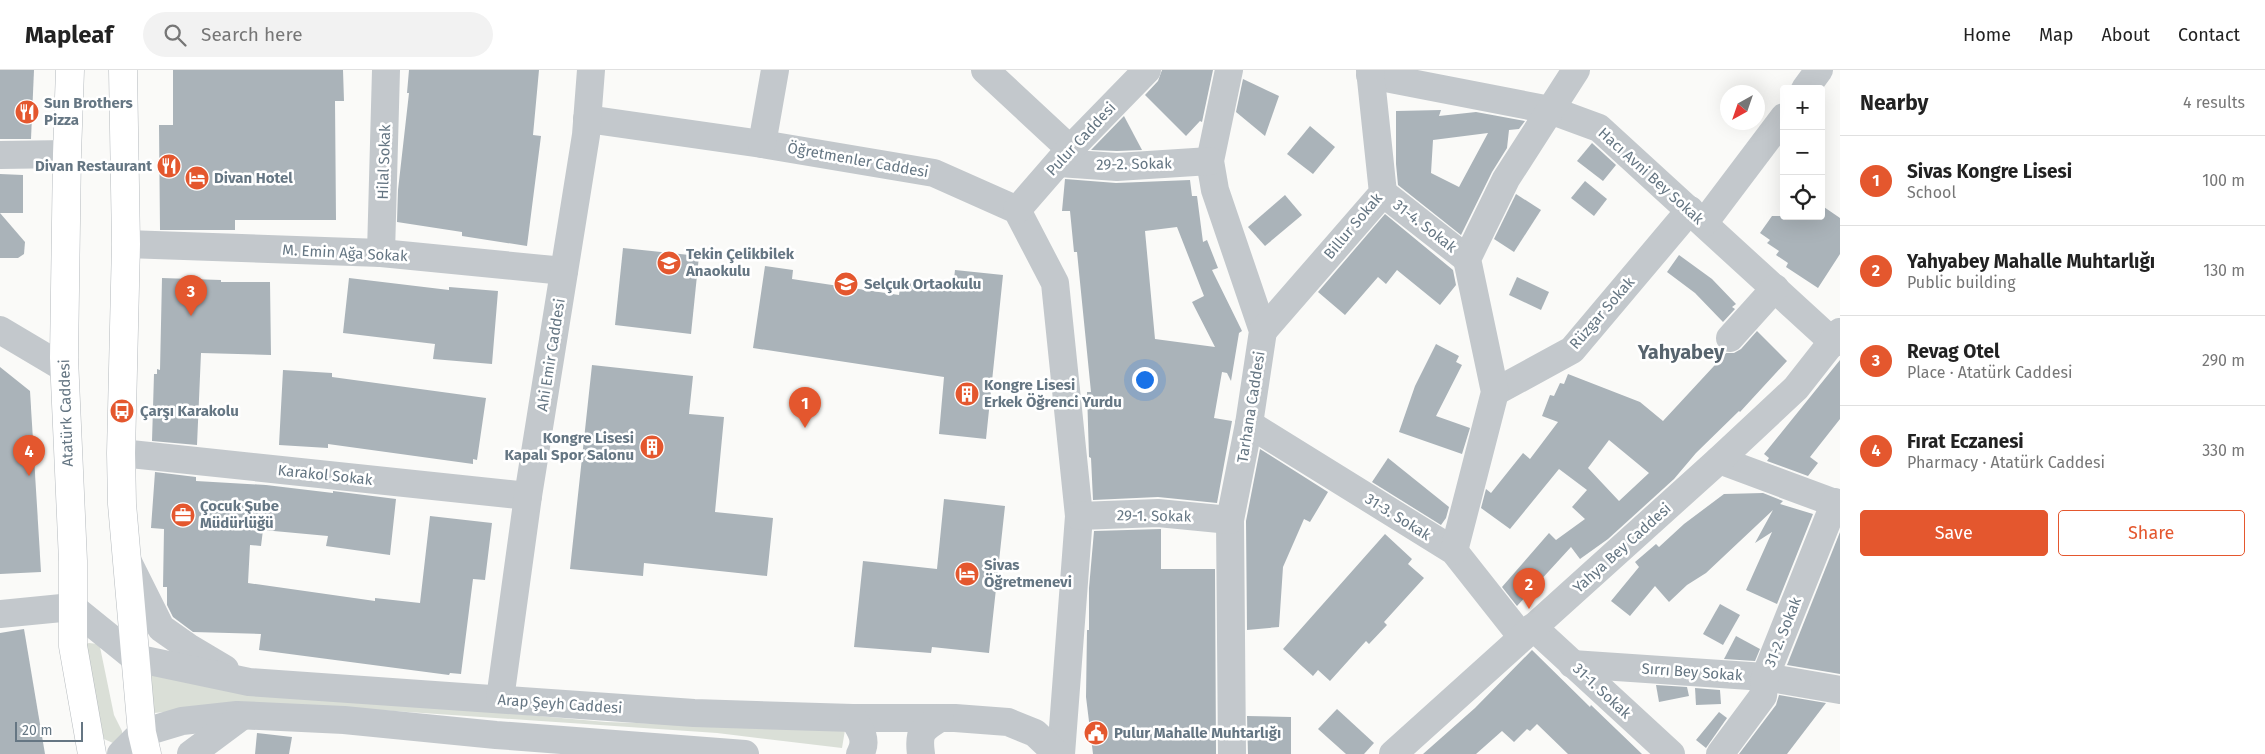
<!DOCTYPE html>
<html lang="en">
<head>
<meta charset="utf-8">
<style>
	:root { --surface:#fff; --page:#f2f2f2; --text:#222; --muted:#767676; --line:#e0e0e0; --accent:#e4572e }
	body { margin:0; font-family:"Fira Sans",sans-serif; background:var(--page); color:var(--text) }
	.controls { position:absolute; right:15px; top:15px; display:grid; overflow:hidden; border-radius:5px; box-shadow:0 5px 20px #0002 }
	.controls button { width:45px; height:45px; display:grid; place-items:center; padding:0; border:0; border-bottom:1px solid var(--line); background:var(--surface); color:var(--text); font:25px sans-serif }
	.compass { position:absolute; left:1720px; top:15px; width:45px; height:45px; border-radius:50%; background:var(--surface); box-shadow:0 5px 20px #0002; rotate:220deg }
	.scale { position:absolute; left:15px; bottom:12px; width:68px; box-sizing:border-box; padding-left:5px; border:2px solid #657683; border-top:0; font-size:14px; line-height:18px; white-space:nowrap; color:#657683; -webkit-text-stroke:4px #fff; paint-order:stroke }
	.you { position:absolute; left:1144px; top:309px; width:18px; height:18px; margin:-12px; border:4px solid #fff; border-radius:50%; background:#1a73e8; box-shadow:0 0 0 8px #1a73e833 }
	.badge { display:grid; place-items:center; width:32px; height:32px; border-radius:50%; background:var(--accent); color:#fff; font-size:16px; font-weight:700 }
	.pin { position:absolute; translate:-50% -41px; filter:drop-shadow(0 1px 2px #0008) }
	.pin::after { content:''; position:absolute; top:26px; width:18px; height:15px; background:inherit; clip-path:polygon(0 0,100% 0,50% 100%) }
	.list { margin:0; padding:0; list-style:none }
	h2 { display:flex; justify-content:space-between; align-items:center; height:65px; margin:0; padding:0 20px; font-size:21px }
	h2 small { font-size:16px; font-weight:400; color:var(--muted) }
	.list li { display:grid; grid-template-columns:32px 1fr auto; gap:15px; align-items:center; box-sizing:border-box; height:90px; padding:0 20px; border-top:1px solid var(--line) }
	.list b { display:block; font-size:19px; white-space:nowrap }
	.list p { margin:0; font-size:16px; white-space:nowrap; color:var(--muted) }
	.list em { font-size:16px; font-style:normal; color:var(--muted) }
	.actions { display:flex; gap:10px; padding:15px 20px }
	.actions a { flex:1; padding:11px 0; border:1px solid var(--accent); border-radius:5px; text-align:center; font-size:18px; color:var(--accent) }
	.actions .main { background:var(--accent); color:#fff }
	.icon { flex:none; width:28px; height:28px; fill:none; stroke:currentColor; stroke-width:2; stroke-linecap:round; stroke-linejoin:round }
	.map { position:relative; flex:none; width:1840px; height:684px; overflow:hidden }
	header { display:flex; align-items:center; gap:30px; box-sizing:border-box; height:70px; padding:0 25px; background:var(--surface); border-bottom:1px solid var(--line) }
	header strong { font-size:24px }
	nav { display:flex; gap:28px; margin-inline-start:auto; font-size:18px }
	.search { width:350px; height:45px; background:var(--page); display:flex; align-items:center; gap:12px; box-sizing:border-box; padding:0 18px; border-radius:28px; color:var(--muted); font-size:19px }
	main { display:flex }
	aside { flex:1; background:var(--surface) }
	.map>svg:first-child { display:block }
</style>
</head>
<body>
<header>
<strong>Mapleaf</strong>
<div class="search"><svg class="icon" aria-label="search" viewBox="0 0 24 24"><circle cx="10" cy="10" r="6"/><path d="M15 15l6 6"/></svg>Search here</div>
<nav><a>Home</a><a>Map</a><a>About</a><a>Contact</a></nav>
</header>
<main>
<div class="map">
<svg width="1840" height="684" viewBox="0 0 1840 684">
	<rect width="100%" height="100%" fill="#fafaf8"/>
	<!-- green -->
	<g fill="#dadfd7">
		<polygon points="89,573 98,574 100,577 114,645 122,661 122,670 113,673 104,669 103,665 86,574"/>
		<polygon points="145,599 235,619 606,652 845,660 842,678 717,663 306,635 216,637 154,643"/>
	</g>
	<!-- building -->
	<g fill="#aab3b9" fill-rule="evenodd">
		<polygon points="0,0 34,0 31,69 0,69"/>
		<polygon points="173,0 343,0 344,31 335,31 336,150 235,150 235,160 160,160 159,55 173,55"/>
		<polygon points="409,0 539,0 533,65 541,66 527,176 462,166 462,162 397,152 398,120 409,23 407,23"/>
		<polygon points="1162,0 1213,0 1202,52 1200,51 1186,66 1145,25 1158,11"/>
		<polygon points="1243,9 1279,26 1265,66 1236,42"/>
		<path d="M1441,40L1439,46L1476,42L1525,51L1519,59L1509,60L1507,78L1492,102L1461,165L1398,115L1396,94V41ZM1488,63L1459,117L1431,103L1433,70Z"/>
		<polygon points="1124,46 1142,80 1117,81 1091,80"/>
		<polygon points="1310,56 1335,77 1313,104 1287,84"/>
		<polygon points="1592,73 1616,95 1603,111 1577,91"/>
		<polygon points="0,104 23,105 23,143 0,143"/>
		<path d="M1065,109L1116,113L1190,110L1192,126H1197L1203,172L1207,170L1218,198L1212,200L1242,261L1239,263L1231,311L1227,303L1222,302L1214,348L1232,351L1217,433L1158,427L1093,430L1091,388L1089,387L1087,322H1091L1077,182H1074L1070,141H1062ZM1177,157L1204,226L1192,232L1215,277L1155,269L1145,161Z"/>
		<polygon points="1585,111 1607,129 1594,146 1571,128"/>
		<polygon points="1516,124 1541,140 1514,182 1494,169"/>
		<polygon points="1285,125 1302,145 1265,176 1248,157"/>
		<polygon points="1821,135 1840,148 1840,184 1818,218 1786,197 1788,193 1776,185 1779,181 1767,173 1770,170 1760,163 1772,146 1821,146"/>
		<polygon points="0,143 25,172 24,184 18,188 0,188"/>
		<polygon points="1385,144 1453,200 1456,215 1440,235 1397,200 1386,214 1378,207 1345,245 1318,222"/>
		<polygon points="623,178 699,186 691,264 615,255"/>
		<polygon points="1679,185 1712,209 1736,234 1732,237 1735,239 1723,252 1695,223 1667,202"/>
		<polygon points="765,196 793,200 792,209 899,225 901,211 953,218 955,200 1003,205 986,369 939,364 944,307 753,278"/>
		<polygon points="1517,207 1549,222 1541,240 1509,225"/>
		<polygon points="162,208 221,210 221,212 270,212 271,285 201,283 197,375 152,371 154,304 157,304 157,299 160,300"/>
		<polygon points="349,208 449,220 449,217 498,221 492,294 433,289 435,274 343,263"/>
		<path d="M1757,261L1787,291L1740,342L1739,341L1696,383L1674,409L1608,469L1580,489L1571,477L1517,536L1502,517L1549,463L1556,470L1585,449L1572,437L1587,420L1559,399L1510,459L1481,438L1486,419L1491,423L1523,383L1530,389L1558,352L1542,346L1550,325L1554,326L1560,313L1564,314L1568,304L1640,332L1663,351L1726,283H1734L1741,279ZM1609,370L1649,403L1619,431L1588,398Z"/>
		<polygon points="1436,274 1459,286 1456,292 1462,295 1436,346 1470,358 1462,384 1399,362 1415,316"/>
		<polygon points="1840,290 1840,349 1810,387 1818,393 1808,406 1767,391 1769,388 1764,384"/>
		<polygon points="592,295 693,306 689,344 724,347 715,442 773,448 767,506 644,493 643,506 570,499"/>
		<polygon points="0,297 30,321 41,502 0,504"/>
		<polygon points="283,300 332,303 332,307 486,328 477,390 473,389 473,394 328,374 328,378 279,375"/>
		<polygon points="1260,379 1328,422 1310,452 1304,449 1283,497 1279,557 1247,560 1246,451"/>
		<polygon points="1388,388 1449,437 1446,448 1441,455 1372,412"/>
		<polygon points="155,402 196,407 196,411 266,415 333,423 333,421 396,429 390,485 326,476 328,466 263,460 261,476 250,475 248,513 375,531 375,528 420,533 430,446 492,453 485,510 473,509 461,604 450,603 449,605 259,580 261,564 193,562 173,547 167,535 167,517 163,517 164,459 151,458"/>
		<polygon points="1763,423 1783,431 1780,434 1813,444 1777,534 1746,520 1772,462 1755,473 1773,440 1706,503 1687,515 1669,532 1655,516 1630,546 1611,531 1639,497 1635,492 1656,474 1659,477 1684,454 1724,424"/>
		<polygon points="944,429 1005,436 989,583 932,577 931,583 854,577 863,491 937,499"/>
		<polygon points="1161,459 1161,499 1215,499 1216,684 1093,684 1086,627 1087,560 1089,560 1089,518 1094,461"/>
		<polygon points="1840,462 1840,604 1787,595"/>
		<polygon points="1385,464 1412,489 1408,494 1424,508 1384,552 1387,555 1369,574 1366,571 1330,611 1318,600 1313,606 1283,579"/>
		<polygon points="1720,534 1740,545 1723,575 1703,564"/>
		<polygon points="24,559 45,684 0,684 0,563"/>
		<polygon points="1736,566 1760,579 1755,591 1724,589"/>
		<polygon points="1532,580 1590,637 1591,635 1642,684 1568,684 1537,654 1530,661 1527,659 1514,672 1502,661 1476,684 1423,684 1475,638"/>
		<polygon points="1656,615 1687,617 1689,626 1659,632"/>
		<polygon points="1695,618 1720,620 1721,634 1696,635"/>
		<polygon points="1779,625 1826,633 1787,684 1739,684 1776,635"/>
		<polygon points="1337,639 1374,673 1364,684 1346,684 1318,659"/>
		<polygon points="1719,642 1727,648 1706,678 1696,670"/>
		<polygon points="1247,646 1291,647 1291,684 1248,684"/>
		<polygon points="257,663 292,667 289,684 255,684"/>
	</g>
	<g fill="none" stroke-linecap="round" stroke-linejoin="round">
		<defs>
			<g id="major">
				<polyline points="70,0 67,84 64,288 73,491 73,576 92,684"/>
				<polyline points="123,0 126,174 121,383 122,434 142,663 147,684"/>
			</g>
		</defs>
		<!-- major casing -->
		<use href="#major" stroke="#b5babe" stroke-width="29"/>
		<!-- minor -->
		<g stroke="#c3c8cc" stroke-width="28">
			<polyline points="985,0 1070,79"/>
			<polyline points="1229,0 1210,91 1215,120 1263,261 1249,354 1230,450 1232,684"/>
			<polyline points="1370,5 1550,40 1599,58 1834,273"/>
			<polyline points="1805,19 1819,0"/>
			<polyline points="587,49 762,74 934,103 1017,140 1055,213 1079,446 1061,684"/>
			<polyline points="762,74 775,0"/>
			<polyline points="0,85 67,84"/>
			<polyline points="1059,93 1117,97 1210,91"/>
			<polyline points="1383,123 1467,189"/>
			<polyline points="1017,140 1070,79 1147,0"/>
			<polyline points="1704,153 1784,47"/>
			<polyline points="126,174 381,183 564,201"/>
			<polyline points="381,183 386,0"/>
			<polyline points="0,260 64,298"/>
			<polyline points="1263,261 1383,123 1370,0"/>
			<polyline points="1730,268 1775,218"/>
			<polyline points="1495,322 1572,280 1690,140"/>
			<polyline points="1249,354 1454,481 1522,567"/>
			<polyline points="121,383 528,426"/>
			<polyline points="1719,390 1840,435"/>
			<polyline points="1079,446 1158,443 1230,450"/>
			<polyline points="1454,481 1495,322 1467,189 1506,109 1576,0"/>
			<polyline points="127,490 161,558 188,577 225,599"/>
			<polyline points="0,544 72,537 135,588 249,612 694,643 853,648 955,648 1008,652 1035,663 1057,684"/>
			<polyline points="1533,557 1671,684"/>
			<polyline points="1572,594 1765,607 1840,620"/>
			<polyline points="500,629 528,426 586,65 591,0"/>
			<path d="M853,648C861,660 868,671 860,684"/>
			<polyline points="121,684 142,663 182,651 237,645 344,650 496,665 745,684"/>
			<polyline points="191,684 242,646"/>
			<path d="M921,684C918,662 922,659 940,648"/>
			<polyline points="1393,684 1719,390 1796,318 1840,262"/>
			<polyline points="1720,684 1763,626 1765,607 1835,432"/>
		</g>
		<!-- major -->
		<use href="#major" stroke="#fff" stroke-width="28"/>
	</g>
	<!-- icons -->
	<defs>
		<symbol id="restaurant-disc" viewBox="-11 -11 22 22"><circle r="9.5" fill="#e4572e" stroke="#fff"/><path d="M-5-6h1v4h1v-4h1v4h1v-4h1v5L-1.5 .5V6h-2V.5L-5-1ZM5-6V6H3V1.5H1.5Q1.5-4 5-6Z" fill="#fff"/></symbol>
		<symbol id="hotel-disc" viewBox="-11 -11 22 22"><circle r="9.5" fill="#e4572e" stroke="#fff"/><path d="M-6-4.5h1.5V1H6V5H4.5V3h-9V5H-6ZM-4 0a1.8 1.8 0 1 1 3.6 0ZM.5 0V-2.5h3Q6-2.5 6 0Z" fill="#fff"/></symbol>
		<symbol id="school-disc" viewBox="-11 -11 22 22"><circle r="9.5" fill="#e4572e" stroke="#fff"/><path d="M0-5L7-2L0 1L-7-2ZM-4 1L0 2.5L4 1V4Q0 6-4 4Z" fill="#fff"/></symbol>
		<symbol id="building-disc" viewBox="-11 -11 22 22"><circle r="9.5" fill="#e4572e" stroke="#fff"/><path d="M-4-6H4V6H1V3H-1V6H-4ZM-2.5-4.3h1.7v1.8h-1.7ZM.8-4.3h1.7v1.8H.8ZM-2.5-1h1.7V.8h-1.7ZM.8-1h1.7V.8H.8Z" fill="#fff"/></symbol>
		<symbol id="bus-disc" viewBox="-11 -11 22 22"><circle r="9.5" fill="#e4572e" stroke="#fff"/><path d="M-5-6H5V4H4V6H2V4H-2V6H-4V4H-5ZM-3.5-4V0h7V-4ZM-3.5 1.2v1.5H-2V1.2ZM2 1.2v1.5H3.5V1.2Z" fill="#fff"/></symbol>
		<symbol id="office-disc" viewBox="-11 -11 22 22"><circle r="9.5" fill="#e4572e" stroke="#fff"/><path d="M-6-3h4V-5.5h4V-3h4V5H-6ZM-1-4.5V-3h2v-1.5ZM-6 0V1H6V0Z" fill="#fff"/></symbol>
		<symbol id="civic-disc" viewBox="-11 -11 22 22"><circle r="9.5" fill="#e4572e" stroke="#fff"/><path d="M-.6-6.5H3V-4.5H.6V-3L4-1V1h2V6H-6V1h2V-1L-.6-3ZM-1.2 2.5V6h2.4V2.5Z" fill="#fff"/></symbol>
	</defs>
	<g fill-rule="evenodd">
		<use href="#restaurant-disc" x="13" y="28" width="28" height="28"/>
		<use href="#restaurant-disc" x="155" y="82" width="28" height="28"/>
		<use href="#hotel-disc" x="183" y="94" width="28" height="28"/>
		<use href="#school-disc" x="655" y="179" width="28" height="28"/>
		<use href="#school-disc" x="832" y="200" width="28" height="28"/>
		<use href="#building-disc" x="953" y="310" width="28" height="28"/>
		<use href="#bus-disc" x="108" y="327" width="28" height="28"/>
		<use href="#building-disc" x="638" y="363" width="28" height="28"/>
		<use href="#office-disc" x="169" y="431" width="28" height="28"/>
		<use href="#hotel-disc" x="953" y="490" width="28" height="28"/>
		<use href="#civic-disc" x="1082" y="649" width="28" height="28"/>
	</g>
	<g text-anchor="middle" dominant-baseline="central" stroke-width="5" stroke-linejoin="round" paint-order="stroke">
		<!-- poi labels -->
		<g font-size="15" font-weight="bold" fill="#657683" stroke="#fff" text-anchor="start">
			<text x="44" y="33">Sun Brothers<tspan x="44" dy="17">Pizza</tspan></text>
			<text x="152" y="96" text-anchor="end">Divan Restaurant</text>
			<text x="214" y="108">Divan Hotel</text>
			<text x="686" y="184">Tekin Çelikbilek<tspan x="686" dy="17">Anaokulu</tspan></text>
			<text x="864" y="214">Selçuk Ortaokulu</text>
			<text x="984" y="315">Kongre Lisesi<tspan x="984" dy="17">Erkek Öğrenci Yurdu</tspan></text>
			<text x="140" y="341">Çarşı Karakolu</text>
			<text x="634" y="368" text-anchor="end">Kongre Lisesi<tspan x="634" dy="17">Kapalı Spor Salonu</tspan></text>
			<text x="200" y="436">Çocuk Şube<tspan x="200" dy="17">Müdürlüğü</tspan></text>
			<text x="984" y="495">Sivas<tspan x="984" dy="17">Öğretmenevi</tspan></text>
			<text x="1114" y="663">Pulur Mahalle Muhtarlığı</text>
		</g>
		<!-- street labels -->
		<g font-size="15" fill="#657683" stroke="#fff">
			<text transform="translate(1081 69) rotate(-47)">Pulur Caddesi</text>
			<text transform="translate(858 90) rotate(10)">Öğretmenler Caddesi</text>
			<text transform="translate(384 92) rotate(-88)">Hilal Sokak</text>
			<text transform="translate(1134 94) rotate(-1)">29-2. Sokak</text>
			<text transform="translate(1651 106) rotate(42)">Hacı Avni Bey Sokak</text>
			<text transform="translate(1353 156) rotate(-50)">Billur Sokak</text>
			<text transform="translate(1425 156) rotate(38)">31-4. Sokak</text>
			<text transform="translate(345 183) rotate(3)">M. Emin Ağa Sokak</text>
			<text transform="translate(1602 243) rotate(-49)">Rüzgar Sokak</text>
			<text transform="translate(551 285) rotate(-81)">Ahi Emir Caddesi</text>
			<text transform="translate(1251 337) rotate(-81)">Tarhana Caddesi</text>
			<text transform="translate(66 343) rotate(-92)">Atatürk Caddesi</text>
			<text transform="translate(325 405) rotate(6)">Karakol Sokak</text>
			<text transform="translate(1154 446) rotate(1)">29-1. Sokak</text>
			<text transform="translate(1398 447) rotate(32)">31-3. Sokak</text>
			<text transform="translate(1622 478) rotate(-42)">Yahya Bey Caddesi</text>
			<text transform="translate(1783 562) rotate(-68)">31-2. Sokak</text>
			<text transform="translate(1692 602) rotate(4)">Sırrı Bey Sokak</text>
			<text transform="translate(1602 621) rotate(43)">31-1. Sokak</text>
			<text transform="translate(560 634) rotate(4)">Arap Şeyh Caddesi</text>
		</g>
		<!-- district labels -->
		<g font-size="20" font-weight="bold" fill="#57646e" stroke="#fff">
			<text x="1681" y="282">Yahyabey</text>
		</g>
	</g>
</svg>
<div class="controls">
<button>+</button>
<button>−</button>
<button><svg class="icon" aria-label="locate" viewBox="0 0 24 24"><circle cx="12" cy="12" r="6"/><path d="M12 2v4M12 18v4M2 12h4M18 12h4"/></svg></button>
</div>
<svg class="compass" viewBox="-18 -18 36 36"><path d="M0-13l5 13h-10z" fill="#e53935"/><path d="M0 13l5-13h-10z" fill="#767676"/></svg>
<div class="scale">20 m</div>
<div class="you"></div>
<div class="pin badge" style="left:805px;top:358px">1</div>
<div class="pin badge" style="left:1529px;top:539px">2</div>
<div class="pin badge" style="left:191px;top:246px">3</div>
<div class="pin badge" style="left:29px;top:406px">4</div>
</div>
<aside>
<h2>Nearby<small>4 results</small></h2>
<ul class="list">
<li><span class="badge">1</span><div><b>Sivas Kongre Lisesi</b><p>School</p></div><em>100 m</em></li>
<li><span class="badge">2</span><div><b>Yahyabey Mahalle Muhtarlığı</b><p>Public building</p></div><em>130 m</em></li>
<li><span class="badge">3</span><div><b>Revag Otel</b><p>Place · Atatürk Caddesi</p></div><em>290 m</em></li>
<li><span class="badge">4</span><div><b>Fırat Eczanesi</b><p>Pharmacy · Atatürk Caddesi</p></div><em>330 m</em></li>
</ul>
<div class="actions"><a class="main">Save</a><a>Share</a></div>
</aside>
</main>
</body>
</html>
